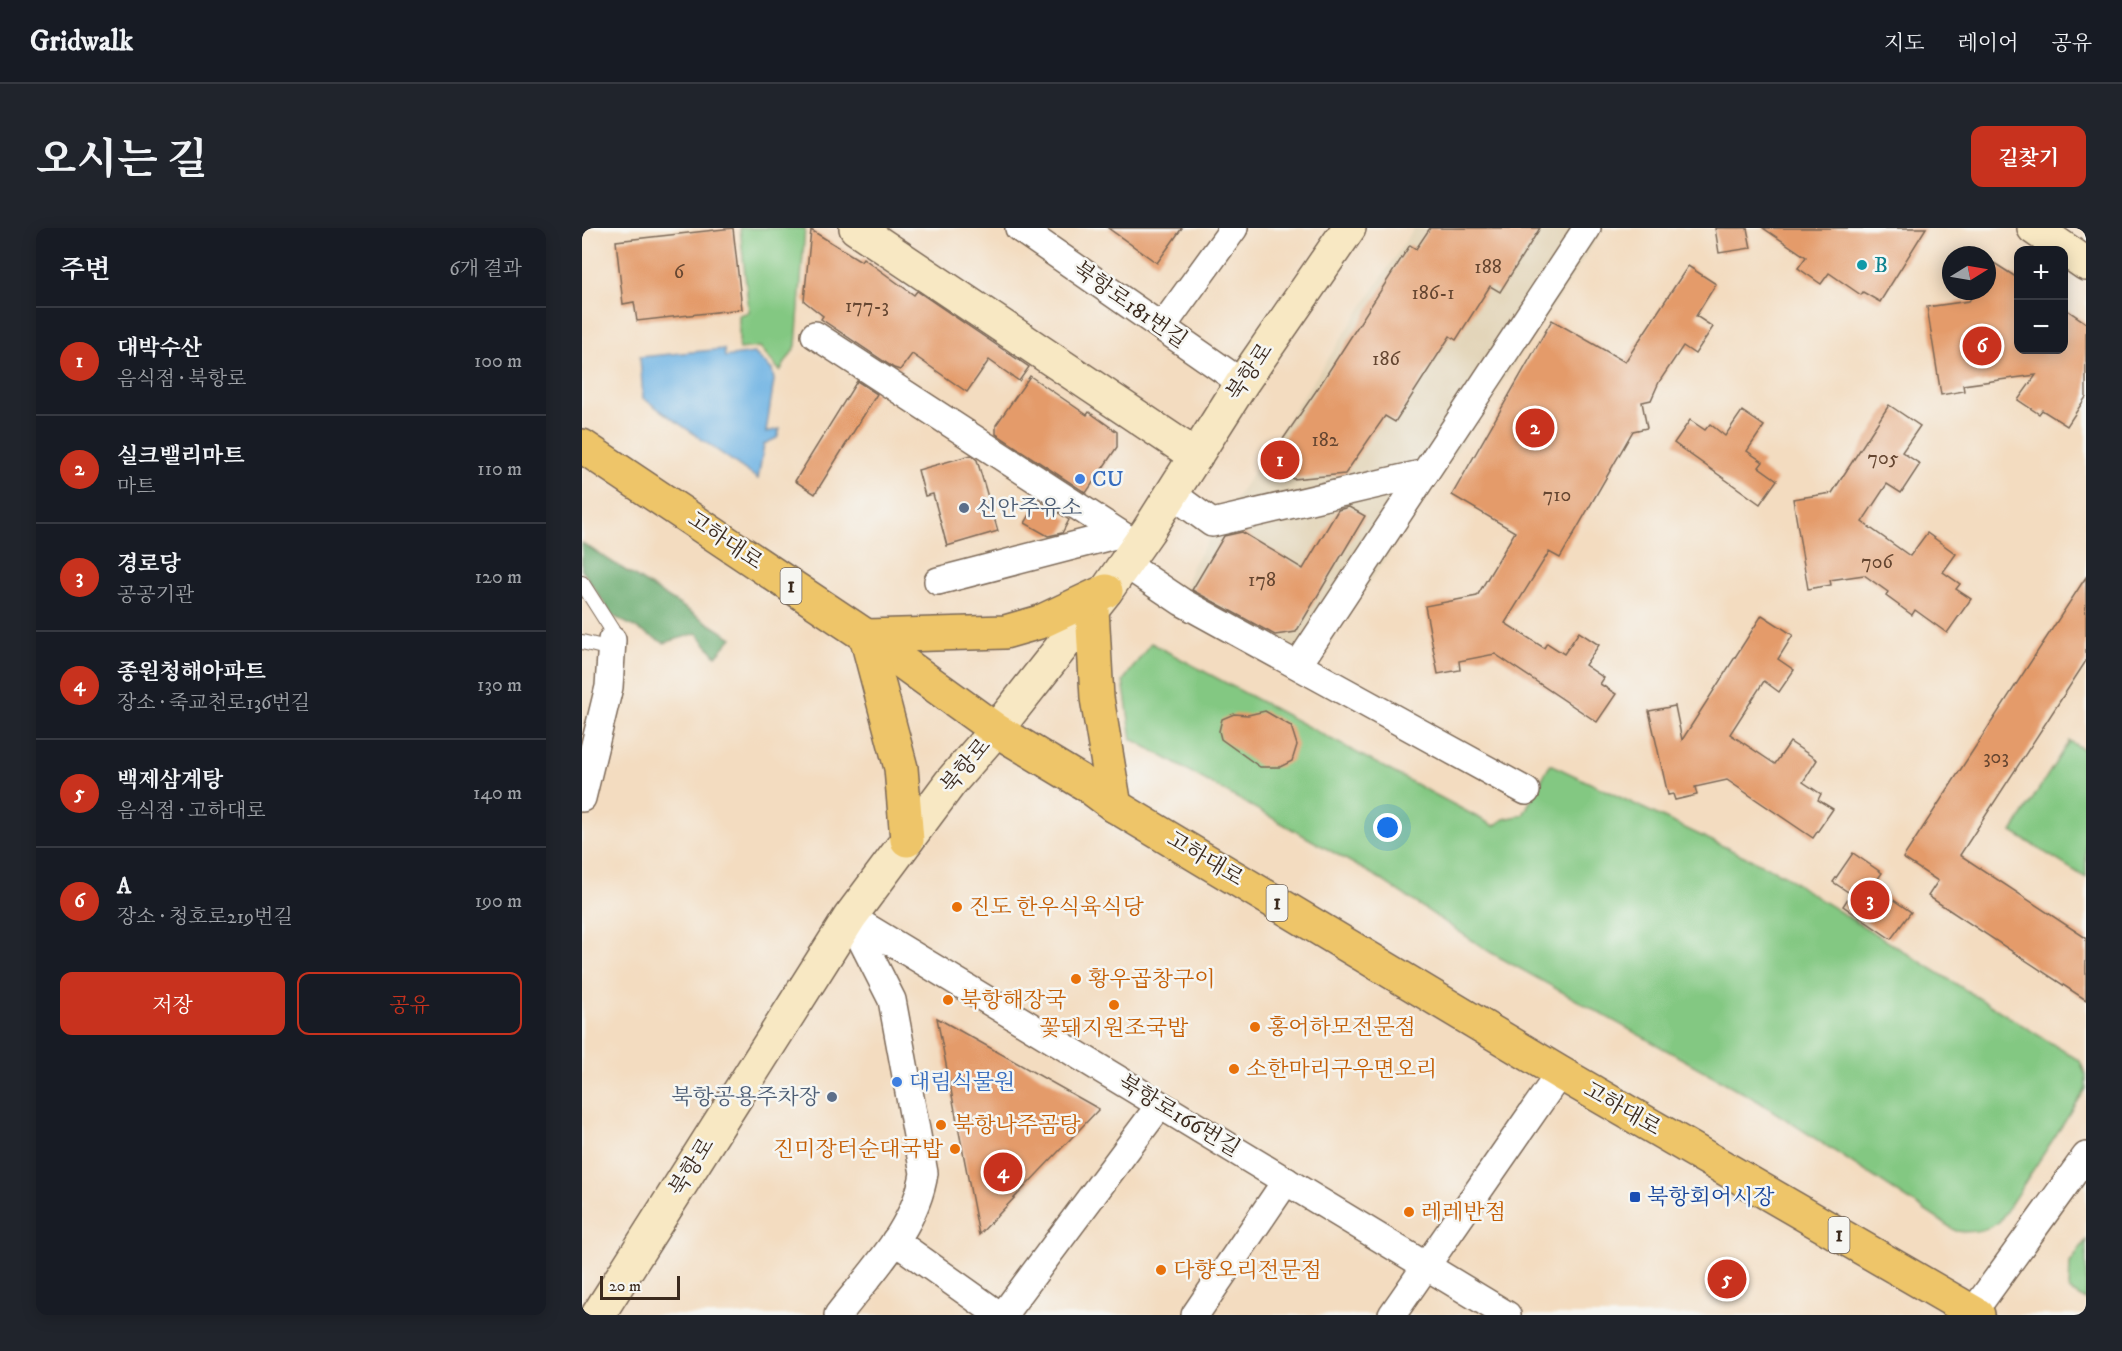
<!DOCTYPE html>
<html lang="ko">
<head>
<meta charset="utf-8">
<style>
	:root { --surface:#171b24; --page:#20242c; --text:#f1f3f6; --muted:#9ea1a6; --line:#363941; --accent:#c8321e }
	body { margin:0; font-family:"IM FELL DW Pica","Noto Serif KR",serif; background:var(--page); color:var(--text) }
	.controls { position:absolute; right:18px; top:18px; display:grid; overflow:hidden; border-radius:12px; box-shadow:0 3px 15px #0003 }
	.controls button { width:54px; height:54px; display:grid; place-items:center; padding:0; border:0; border-bottom:2px solid var(--line); background:var(--surface); color:var(--text); font:30px sans-serif }
	.compass { position:absolute; left:1360px; top:18px; width:54px; height:54px; border-radius:50%; background:var(--surface); box-shadow:0 3px 15px #0003; rotate:79deg }
	.scale { position:absolute; left:18px; bottom:15px; width:80px; box-sizing:border-box; padding-left:6px; border:3px solid #3b2a1e; border-top:0; font-size:16px; line-height:21px; white-space:nowrap; color:#3b2a1e; -webkit-text-stroke:4px #f6f6f2; paint-order:stroke }
	.you { position:absolute; left:806px; top:600px; width:21px; height:21px; margin:-15px; border:4px solid #fff; border-radius:50%; background:#1a73e8; box-shadow:0 0 0 9px #1a73e833 }
	.badge { display:grid; place-items:center; width:39px; height:39px; border-radius:50%; background:var(--accent); color:#fff; font-size:20px; font-weight:700 }
	.pin { position:absolute; translate:-50% -50%; border:3px solid #fff; box-shadow:0 2px 6px #0006 }
	.list { margin:0; padding:0; list-style:none }
	h2 { display:flex; justify-content:space-between; align-items:center; height:78px; margin:0; padding:0 24px; font-size:26px }
	h2 small { font-size:20px; font-weight:400; color:var(--muted) }
	.list li { display:grid; grid-template-columns:39px 1fr auto; gap:18px; align-items:center; box-sizing:border-box; height:108px; padding:0 24px; border-top:2px solid var(--line) }
	.list b { display:block; font-size:22px; white-space:nowrap }
	.list p { margin:0; font-size:20px; white-space:nowrap; color:var(--muted) }
	.list em { font-size:20px; font-style:normal; color:var(--muted) }
	.actions { display:flex; gap:12px; padding:18px 24px }
	.actions a { flex:1; padding:14px 0; border:2px solid var(--accent); border-radius:12px; text-align:center; font-size:21px; color:var(--accent) }
	.actions .main { background:var(--accent); color:#fff }
	.map { position:relative; flex:none; width:1504px; height:1087px; overflow:hidden; border-radius:12px }
	header { display:flex; align-items:center; gap:36px; box-sizing:border-box; height:84px; padding:0 30px; background:var(--surface); border-bottom:2px solid var(--line) }
	header strong { font-size:28px }
	nav { display:flex; gap:33px; margin-inline-start:auto; font-size:21px }
	.intro { display:flex; align-items:center; justify-content:space-between; box-sizing:border-box; height:144px; padding:0 36px }
	h1 { margin:0; font-size:42px }
	.button { padding:15px 27px; border-radius:12px; background:var(--accent); color:#fff; font-size:21px; font-weight:700 }
	main { display:flex; gap:36px; padding:0 36px }
	aside { flex:1; background:var(--surface); border-radius:12px; box-shadow:0 3px 15px #0003 }
	.map>svg:first-child { display:block }
</style>
</head>
<body>
<header>
<strong>Gridwalk</strong>
<nav><a>지도</a><a>레이어</a><a>공유</a></nav>
</header>
<div class="intro"><h1>오시는 길</h1><a class="button">길찾기</a></div>
<main>
<aside>
<h2>주변<small>6개 결과</small></h2>
<ul class="list">
<li><span class="badge">1</span><div><b>대박수산</b><p>음식점 · 북항로</p></div><em>100 m</em></li>
<li><span class="badge">2</span><div><b>실크밸리마트</b><p>마트</p></div><em>110 m</em></li>
<li><span class="badge">3</span><div><b>경로당</b><p>공공기관</p></div><em>120 m</em></li>
<li><span class="badge">4</span><div><b>종원청해아파트</b><p>장소 · 죽교천로136번길</p></div><em>130 m</em></li>
<li><span class="badge">5</span><div><b>백제삼계탕</b><p>음식점 · 고하대로</p></div><em>140 m</em></li>
<li><span class="badge">6</span><div><b>A</b><p>장소 · 청호로219번길</p></div><em>190 m</em></li>
</ul>
<div class="actions"><a class="main">저장</a><a>공유</a></div>
</aside>
<div class="map">
<svg width="1504" height="1087" viewBox="0 0 1504 1087">
	<rect width="100%" height="100%" fill="#f6f6f2"/>
	<filter id="ink" filterUnits="userSpaceOnUse"><feTurbulence type="fractalNoise" baseFrequency=".0167" numOctaves="2"/><feDisplacementMap in="SourceGraphic" scale="12" xChannelSelector="R" yChannelSelector="G"/><feConvolveMatrix kernelMatrix="1 2 1 2 8 2 1 2 1" color-interpolation-filters="sRGB"/></filter>
	<filter id="wash" filterUnits="userSpaceOnUse"><feTurbulence type="fractalNoise" baseFrequency=".008" numOctaves="4" result="noise"/><feDisplacementMap in="SourceGraphic" scale="24" xChannelSelector="R" yChannelSelector="G"/><feGaussianBlur stdDeviation="1.35" result="paint"/><feColorMatrix in="noise" values="0 0 0 0 0 0 0 0 0 0 0 0 0 0 0 0 0 1.4 0 .05"/><feComposite in="paint" operator="in"/></filter>
	<g filter="url(#wash)">
		<rect width="100%" height="100%" fill="#f3dcc0"/>
		<!-- built -->
		<polygon fill="#e1d2b4" points="832,0 1022,0 735,434 602,365 610,337"/>
		<!-- green -->
		<g fill="#83c882" stroke="#5f7950" stroke-width="1.5">
			<polygon points="158,0 223,0 214,118 198,143 178,119 157,121 157,87 167,84"/>
			<path d="M569,415L912,598L922,591L941,587L968,536L1204,648L1226,664L1498,833L1504,848V861L1417,994C1404,1003 1390,1005 1374,1003L1176,873L908,724L795,649L550,511L541,453Z"/>
			<polygon points="1487,513 1504,523 1504,650 1430,604"/>
			<polygon points="1504,1012 1504,1072 1487,1062 1488,1035"/>
		</g>
		<!-- forest -->
		<polygon fill="#6aac70" stroke="#526b47" stroke-width="1.5" points="0,315 150,410 134,428 115,405 82,415 31,388 0,342"/>
		<!-- water -->
		<polygon fill="#6db2e3" stroke="#546e80" stroke-width="1.5" points="142,121 143,129 172,125 190,142 192,152 184,204 198,201 195,210 182,216 176,251 61,170 58,129"/>
		<g id="blocks">
			<!-- building -->
			<g fill="#e49b6a">
				<polygon points="151,0 160,81 55,93 52,74 41,76 34,13"/>
				<polygon points="526,0 600,0 575,35"/>
				<polygon points="848,0 958,0 918,64 908,58 874,112 868,108 813,194 803,188 763,246 711,251 686,233 736,160 828,17 834,21"/>
				<polygon points="1133,0 1165,0 1169,20 1137,25"/>
				<polygon points="1181,0 1344,0 1298,74 1281,64 1279,67 1247,45 1239,56 1216,40 1224,29"/>
				<polygon points="229,2 279,33 281,30 332,67 335,63 447,139 437,153 407,132 385,164 330,126 318,142 312,140 239,91 241,88 222,73"/>
				<polygon points="1412,35 1437,51 1437,122 1482,122 1482,80 1504,95 1504,169 1485,198 1460,182 1457,186 1436,172 1454,147 1381,157 1382,163 1359,167 1345,79 1387,73 1394,63 1405,63 1405,46"/>
				<polygon points="1106,38 1134,56 1114,88 1131,99 1113,126 1101,118 1077,154 1069,172 1060,174 1065,200 1051,203 978,330 967,324 923,395 962,420 965,415 982,426 997,404 1017,417 1003,437 1022,450 1018,456 1034,466 1015,494 913,426 877,433 878,442 856,446 843,378 895,368 933,304 870,267 970,92 1043,134"/>
				<polygon points="448,148 505,187 507,184 535,204 535,219 504,265 414,206 414,197"/>
				<polygon points="275,153 295,166 233,266 213,253"/>
				<polygon points="1307,177 1338,198 1320,224 1338,236 1319,265 1305,256 1280,294 1328,328 1345,305 1374,326 1361,344 1378,356 1374,361 1389,371 1365,405 1333,382 1330,387 1304,368 1306,364 1282,347 1248,352 1249,357 1226,361 1211,271 1250,265"/>
				<polygon points="1160,183 1182,198 1165,223 1181,234 1177,239 1195,252 1178,276 1092,215 1108,192 1123,202 1128,196 1143,208"/>
				<polygon points="389,227 395,232 416,303 365,318 351,266 343,268 336,242"/>
				<polygon points="457,272 487,292 480,305 466,308 443,295"/>
				<polygon points="767,279 783,288 714,404 693,407 610,362 642,308 660,304 721,341 756,282"/>
				<polygon points="1504,349 1504,433 1378,627 1504,710 1504,772 1346,668 1356,653 1321,630"/>
				<polygon points="1180,387 1211,407 1196,431 1212,442 1197,464 1182,453 1148,506 1193,536 1208,514 1235,532 1221,554 1239,566 1236,572 1251,581 1231,610 1145,552 1113,559 1115,567 1093,572 1091,566 1086,567 1067,483 1093,478 1100,512"/>
				<polygon points="683,483 709,498 715,517 710,533 698,539 678,539 639,511 637,503 640,491 652,486 666,487"/>
				<polygon points="1271,625 1300,645 1291,658 1329,684 1309,711 1261,678 1269,666 1251,654"/>
				<polygon points="355,790 517,881 397,1007"/>
			</g>
		</g>
	</g>
	<g filter="url(#ink)">
		<use href="#blocks" fill-opacity="0" stroke="#7b6857" stroke-width="1.5"/>
		<g fill="none" stroke-linecap="round" stroke-linejoin="round">
			<defs>
				<g id="lane">
					<polyline points="0,355 30,402 30,412"/>
					<polyline points="0,414 29,421"/>
				</g>
				<g id="street">
					<polyline points="437,0 660,155"/>
					<polyline points="580,99 652,0"/>
					<polyline points="233,107 555,317"/>
					<polyline points="590,266 630,295 843,245"/>
					<polyline points="542,335 600,374 944,563"/>
					<polyline points="356,353 537,306"/>
					<polyline points="716,437 1005,0"/>
					<polyline points="0,570 27,459 30,412"/>
					<polyline points="268,689 925,1087"/>
					<polyline points="313,1013 417,1087"/>
					<path d="M256,1087C289,1044 334,1000 342,945L310,772L268,689"/>
					<polyline points="421,1087 578,877"/>
					<polyline points="613,1087 704,953"/>
					<polyline points="810,1087 978,845"/>
					<polyline points="1389,1087 1504,928"/>
				</g>
				<g id="secondary">
					<polyline points="274,0 614,228"/>
					<polyline points="1452,0 1504,36"/>
					<polyline points="16,1087 268,689 368,555 414,502 524,363 566,303 660,155 767,0"/>
				</g>
				<g id="primary">
					<polyline points="0,218 284,408 414,502 505,557 533,578 978,845 1396,1087"/>
					<polyline points="510,381 515,470 533,578"/>
					<polyline points="325,612 319,540 284,408 423,404 458,394 524,363"/>
				</g>
			</defs>
			<!-- lane casing -->
			<use href="#lane" stroke="#7b6857" stroke-width="16"/>
			<!-- street casing -->
			<use href="#street" stroke="#7b6857" stroke-width="30"/>
			<!-- secondary casing -->
			<use href="#secondary" stroke="#7b6857" stroke-width="36"/>
			<!-- primary casing -->
			<use href="#primary" stroke="#7b6857" stroke-width="36"/>
			<!-- lane -->
			<use href="#lane" stroke="#fff" stroke-width="14"/>
			<!-- street -->
			<use href="#street" stroke="#fff" stroke-width="27"/>
			<!-- secondary -->
			<use href="#secondary" stroke="#f8e8c3" stroke-width="33"/>
			<!-- primary -->
			<use href="#primary" stroke="#eec569" stroke-width="33"/>
		</g>
	</g>
	<!-- markers -->
	<circle fill="#0f9aa8" stroke="#f6f6f2" stroke-width="2" cx="1280" cy="37" r="6"/>
	<g fill="#3f7fe0" stroke="#f6f6f2" stroke-width="2">
		<circle cx="498" cy="251" r="6"/>
		<circle cx="315" cy="854" r="6"/>
	</g>
	<g fill="#5c6f8a" stroke="#f6f6f2" stroke-width="2">
		<circle cx="382" cy="280" r="6"/>
		<circle cx="250" cy="869" r="6"/>
	</g>
	<g fill="#e8710a" stroke="#f6f6f2" stroke-width="2">
		<circle cx="375" cy="679" r="6"/>
		<circle cx="494" cy="751" r="6"/>
		<circle cx="366" cy="772" r="6"/>
		<circle cx="532" cy="777" r="6"/>
		<circle cx="673" cy="799" r="6"/>
		<circle cx="652" cy="841" r="6"/>
		<circle cx="359" cy="897" r="6"/>
		<circle cx="373" cy="921" r="6"/>
		<circle cx="827" cy="984" r="6"/>
		<circle cx="579" cy="1042" r="6"/>
	</g>
	<rect fill="#1a4fb4" stroke="#f6f6f2" stroke-width="2" x="1047" y="963" width="12" height="12" rx="3"/>
	<g text-anchor="middle" dominant-baseline="central" stroke-width="5" stroke-linejoin="round" paint-order="stroke">
		<!-- number labels -->
		<g font-size="20" fill="#654631">
			<text x="906" y="39">188</text>
			<text x="97" y="44">6</text>
			<text x="851" y="65">186-1</text>
			<text x="285" y="78">177-3</text>
			<text x="804" y="131">186</text>
			<text x="743" y="212">182</text>
			<text x="1301" y="230">705</text>
			<text x="975" y="267">710</text>
			<text x="1295" y="334">706</text>
			<text x="680" y="352">178</text>
			<text x="1414" y="529">303</text>
		</g>
		<!-- shield labels -->
		<g fill="#f6f6f2" stroke="#73675e" stroke-width="1.5">
			<rect x="198.5" y="340" width="21" height="36" rx="4.5"/>
			<rect x="684.5" y="657" width="21" height="36" rx="4.5"/>
			<rect x="1246.5" y="989" width="21" height="36" rx="4.5"/>
		</g>
		<g font-size="21" font-weight="bold" fill="#3b2a1e">
			<text x="209" y="358">1</text>
			<text x="695" y="675">1</text>
			<text x="1257" y="1007">1</text>
		</g>
		<!-- culture labels -->
		<g font-size="22" fill="#0d838f" stroke="#f6f6f2" text-anchor="start">
			<text x="1292" y="37">B</text>
		</g>
		<!-- street labels -->
		<g font-size="22" fill="#3b2a1e" stroke="#f6f6f2">
			<text transform="translate(548 77) rotate(35)">북항로181번길</text>
			<text transform="translate(668 144) rotate(-56)">북항로</text>
			<text transform="translate(143 313) rotate(34)">고하대로</text>
			<text transform="translate(384 538) rotate(-50)">북항로</text>
			<text transform="translate(623 631) rotate(31)">고하대로</text>
			<text transform="translate(1040 881) rotate(30)">고하대로</text>
			<text transform="translate(597 888) rotate(31)">북항로166번길</text>
			<text transform="translate(110 939) rotate(-58)">북항로</text>
		</g>
		<!-- shop labels -->
		<g font-size="22" fill="#366cbe" stroke="#f6f6f2" text-anchor="start">
			<text x="510" y="251">CU</text>
			<text x="327" y="854">대림식물원</text>
		</g>
		<!-- service labels -->
		<g font-size="22" fill="#4e5e75" stroke="#f6f6f2" text-anchor="start">
			<text x="394" y="280">신안주유소</text>
			<text x="238" y="869" text-anchor="end">북항공용주차장</text>
		</g>
		<!-- food labels -->
		<g font-size="22" fill="#c56008" stroke="#f6f6f2" text-anchor="start">
			<text x="387" y="679">진도 한우식육식당</text>
			<text x="506" y="751">황우곱창구이</text>
			<text x="378" y="772">북항해장국</text>
			<text x="685" y="799">홍어하모전문점</text>
			<text x="532" y="800" text-anchor="middle">꽃돼지원조국밥</text>
			<text x="664" y="841">소한마리구우면오리</text>
			<text x="371" y="897">북항나주곰탕</text>
			<text x="361" y="921" text-anchor="end">진미장터순대국밥</text>
			<text x="839" y="984">레레반점</text>
			<text x="591" y="1042">다향오리전문점</text>
		</g>
		<!-- transit labels -->
		<g font-size="22" fill="#164399" stroke="#f6f6f2" text-anchor="start">
			<text x="1065" y="969">북항회어시장</text>
		</g>
	</g>
</svg>
<div class="controls">
<button>+</button>
<button>−</button>
</div>
<svg class="compass" viewBox="-18 -18 36 36"><path d="M0-13l5 13h-10z" fill="#e53935"/><path d="M0 13l5-13h-10z" fill="#9ea1a6"/></svg>
<div class="scale">20 m</div>
<div class="you"></div>
<div class="pin badge" style="left:698px;top:232px">1</div>
<div class="pin badge" style="left:953px;top:200px">2</div>
<div class="pin badge" style="left:1288px;top:672px">3</div>
<div class="pin badge" style="left:421px;top:944px">4</div>
<div class="pin badge" style="left:1145px;top:1051px">5</div>
<div class="pin badge" style="left:1400px;top:118px">6</div>
</div>
</main>
</body>
</html>
